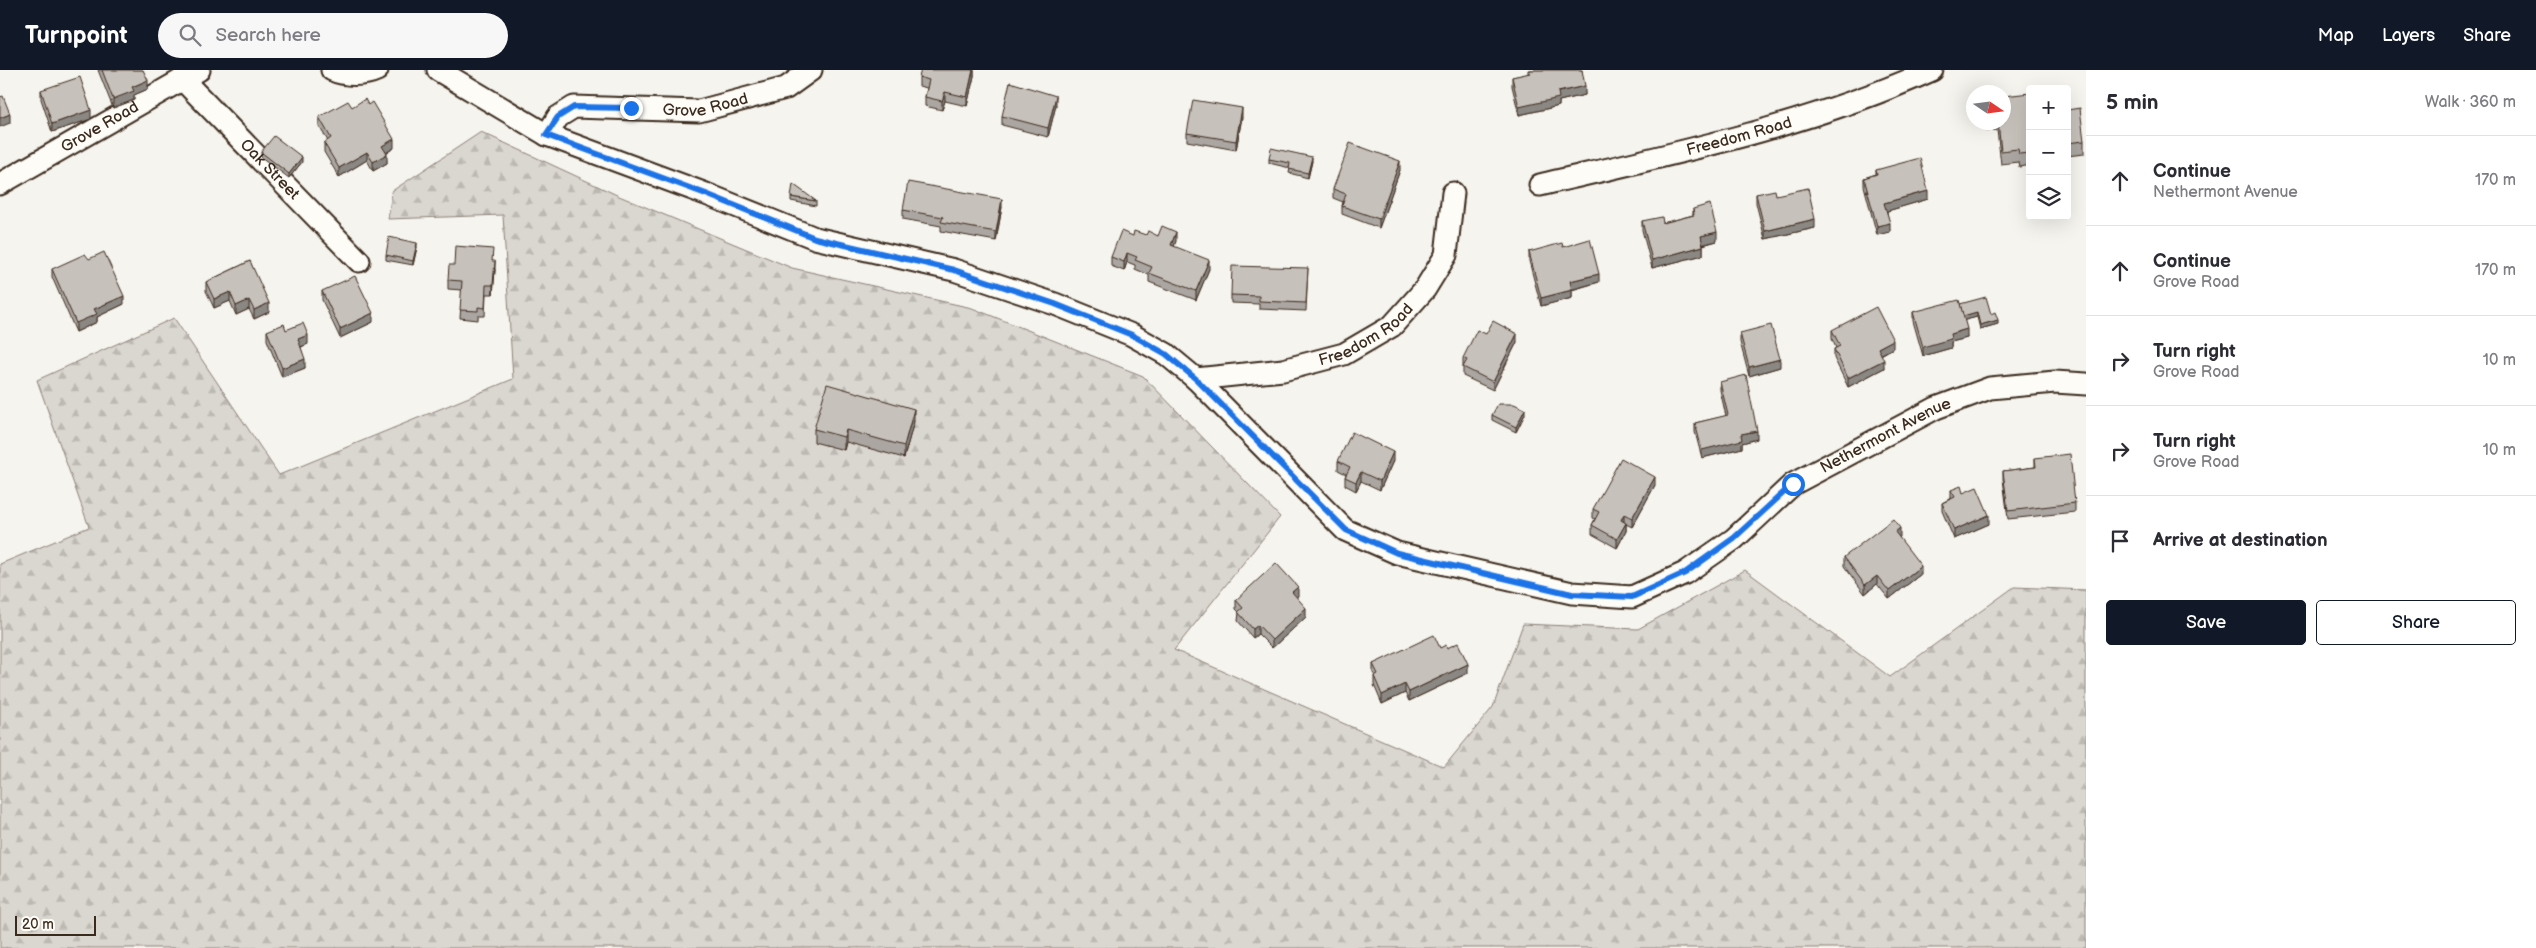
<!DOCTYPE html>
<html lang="en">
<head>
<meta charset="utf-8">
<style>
	:root { --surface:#fff; --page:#f7f7f7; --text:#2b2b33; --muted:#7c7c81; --line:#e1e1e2; --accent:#111827 }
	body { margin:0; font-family:"Balsamiq Sans",sans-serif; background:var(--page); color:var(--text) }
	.controls { position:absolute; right:15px; top:15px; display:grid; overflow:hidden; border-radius:5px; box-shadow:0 5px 20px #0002 }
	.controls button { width:45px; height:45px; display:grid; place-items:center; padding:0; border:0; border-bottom:1px solid var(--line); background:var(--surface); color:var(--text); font:25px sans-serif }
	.compass { position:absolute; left:1966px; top:15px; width:45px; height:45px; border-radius:50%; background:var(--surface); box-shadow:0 5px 20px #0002; rotate:103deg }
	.scale { position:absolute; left:15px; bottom:12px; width:81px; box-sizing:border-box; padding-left:5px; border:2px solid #3b2a1e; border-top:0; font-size:14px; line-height:18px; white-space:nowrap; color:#3b2a1e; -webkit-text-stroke:4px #fdfcf7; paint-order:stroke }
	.stop { position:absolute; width:15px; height:15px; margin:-11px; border:4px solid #1a73e8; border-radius:50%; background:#fff }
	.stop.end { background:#1a73e8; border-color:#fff; box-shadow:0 1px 5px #0008 }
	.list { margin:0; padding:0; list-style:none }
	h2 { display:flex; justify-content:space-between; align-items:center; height:65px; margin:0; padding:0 20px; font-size:21px }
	h2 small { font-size:16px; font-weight:400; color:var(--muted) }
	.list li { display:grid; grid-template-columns:32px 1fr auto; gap:15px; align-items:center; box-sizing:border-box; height:90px; padding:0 20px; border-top:1px solid var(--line) }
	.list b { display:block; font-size:19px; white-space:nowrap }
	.list p { margin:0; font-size:16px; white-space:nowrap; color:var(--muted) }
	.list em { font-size:16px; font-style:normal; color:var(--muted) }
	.actions { display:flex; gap:10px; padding:15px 20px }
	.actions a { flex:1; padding:11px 0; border:1px solid var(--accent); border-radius:5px; text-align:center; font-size:18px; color:var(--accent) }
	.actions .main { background:var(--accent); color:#fff }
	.icon { flex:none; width:28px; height:28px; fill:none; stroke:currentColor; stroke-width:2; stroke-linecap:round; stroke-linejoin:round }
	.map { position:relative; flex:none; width:2086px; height:878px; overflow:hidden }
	header { display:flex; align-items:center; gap:30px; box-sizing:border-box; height:70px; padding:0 25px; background:var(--accent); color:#fff }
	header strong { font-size:24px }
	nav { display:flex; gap:28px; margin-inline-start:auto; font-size:18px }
	.search { width:350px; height:45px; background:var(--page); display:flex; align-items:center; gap:12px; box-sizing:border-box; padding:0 18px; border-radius:28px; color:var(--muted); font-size:19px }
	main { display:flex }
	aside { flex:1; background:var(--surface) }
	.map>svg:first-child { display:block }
</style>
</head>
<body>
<header>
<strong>Turnpoint</strong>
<div class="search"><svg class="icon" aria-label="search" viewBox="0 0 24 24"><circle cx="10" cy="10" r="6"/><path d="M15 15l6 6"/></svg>Search here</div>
<nav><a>Map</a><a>Layers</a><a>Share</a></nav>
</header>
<main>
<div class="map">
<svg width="2086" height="878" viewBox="0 0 2086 878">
	<defs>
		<pattern id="forest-firs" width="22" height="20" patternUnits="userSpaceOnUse" patternTransform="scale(1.25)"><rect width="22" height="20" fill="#dad6d0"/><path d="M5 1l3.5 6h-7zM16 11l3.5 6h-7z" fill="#bcb8b2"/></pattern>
	</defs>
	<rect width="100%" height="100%" fill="#f5f4ee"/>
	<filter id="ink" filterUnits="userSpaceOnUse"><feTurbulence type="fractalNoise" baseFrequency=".02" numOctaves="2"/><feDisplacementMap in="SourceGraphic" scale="10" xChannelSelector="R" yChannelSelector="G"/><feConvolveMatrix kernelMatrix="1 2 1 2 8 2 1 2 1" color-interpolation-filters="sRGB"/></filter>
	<g filter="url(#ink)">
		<!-- forest -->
		<polygon fill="url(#forest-firs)" stroke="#8a8077" points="481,62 619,126 792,198 972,238 1143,306 1280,447 1174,580 1444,697 1493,637 1523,554 1638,559 1745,500 1890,607 2014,517 2086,520 2086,878 0,878 0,494 89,457 37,310 174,248 279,405 513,309 503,145 388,149 392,121"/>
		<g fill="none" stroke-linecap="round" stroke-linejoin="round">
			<defs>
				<g id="street">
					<path d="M332,0C345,6 364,6 377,0"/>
					<path id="s1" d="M438,0L547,65L706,124L815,168L954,200L1055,234L1132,265L1166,284L1196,309L1345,460L1397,483L1572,523L1632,527L1685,503L1734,469L1793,414L1936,338L1990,318L2055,312L2086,314"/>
					<path id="s2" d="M182,9L359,191"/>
					<path id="s3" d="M547,65L558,47L574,37L699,41L786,18L811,0"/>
					<path id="s4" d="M0,114L199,0"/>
					<path id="s5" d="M1540,115C1672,84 1808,56 1932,0"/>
					<path id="s6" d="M1196,309L1283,300L1344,284L1392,256L1425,219L1446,185L1453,123"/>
				</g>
			</defs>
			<!-- street casing -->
			<use href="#street" stroke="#3b2a1e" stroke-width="25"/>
			<!-- street -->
			<use href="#street" stroke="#fdfcf7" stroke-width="21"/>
		</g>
		<!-- wall -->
		<g fill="#aba6a1" stroke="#3b2a1e">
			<polygon points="98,0 143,0 148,19 134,25 134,30 113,38"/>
			<polygon points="974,0 974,6 967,36 945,31 942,40 925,36 925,27 927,18 919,16 919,7"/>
			<polygon points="1528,0 1582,0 1585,25 1559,31 1559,36 1519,45 1512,16 1512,7 1528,4"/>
			<polygon points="41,20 91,49 52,62 41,29"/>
			<polygon points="2030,23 2030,95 2019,97 2018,92 2001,94 1997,60 1986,61 1985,52 2004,52"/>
			<polygon points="1056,35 1048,67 1002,55 1002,46"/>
			<polygon points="352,37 394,78 386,83 387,93 373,101 367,90 339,107 324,82 324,73 328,71 319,56 319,47"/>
			<polygon points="2067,40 2084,71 2084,84 2067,86"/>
			<polygon points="1242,47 1236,80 1187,71 1187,63"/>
			<polygon points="261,82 302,92 289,108 261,87"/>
			<polygon points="1269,89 1312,91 1308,108 1289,103 1290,98 1269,93"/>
			<polygon points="1400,100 1379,158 1342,144 1342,136 1343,132 1333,128 1333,119"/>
			<polygon points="1876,100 1928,129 1887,141 1890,162 1877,165 1864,116 1864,108 1876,104"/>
			<polygon points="1756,124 1776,125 1815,158 1765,169 1756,133"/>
			<polygon points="791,127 816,131 816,136 791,131"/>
			<polygon points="1002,137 996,171 941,161 941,156 903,149 903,140"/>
			<polygon points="1693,139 1717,171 1703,175 1703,185 1652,198 1642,160 1642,151 1663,153 1693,145"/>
			<polygon points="1146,165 1158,166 1176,171 1174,176 1209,199 1196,230 1149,212 1149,205 1135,199 1135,195 1127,192 1124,201 1111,196 1111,187 1133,166"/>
			<polygon points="417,177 413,195 386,190 386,185"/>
			<polygon points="1563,177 1599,212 1572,220 1572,228 1541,236 1529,191 1529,182"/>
			<polygon points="250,191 269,242 254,249 249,239 236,245 230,231 214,238 206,221 206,212"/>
			<polygon points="493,191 495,200 493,224 486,224 485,246 478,246 478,250 460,248 462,220 448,219 448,210 454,195"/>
			<polygon points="1308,198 1306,241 1259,239 1259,234 1231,233 1231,225"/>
			<polygon points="52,199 124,234 97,247 97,252 76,262 52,207"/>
			<polygon points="322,221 373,252 340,268 322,230"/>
			<polygon points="1960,234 1991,244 1998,254 1980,259 1977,247 1964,250 1967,268 1951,272 1951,278 1923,286 1913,251 1913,242"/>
			<polygon points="286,260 308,274 301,277 305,298 282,307 267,270 267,261"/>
			<polygon points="1832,260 1893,278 1881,285 1884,298 1848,317 1834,288 1834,279 1836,278 1832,269"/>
			<polygon points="1740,263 1780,297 1749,306 1740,272"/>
			<polygon points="1517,272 1493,320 1463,306 1463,288"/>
			<polygon points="1720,312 1757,369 1742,373 1742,378 1702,388 1695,362 1695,353 1726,346 1720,320"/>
			<polygon points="1525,344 1516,362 1492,350 1492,345"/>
			<polygon points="914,351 904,388 846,372 844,380 814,372 814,359"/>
			<polygon points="2035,388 2075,433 2075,442 2008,449 2003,409 2003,401 2035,397"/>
			<polygon points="1338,391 1393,391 1380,420 1361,411 1356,421 1345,415 1345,407 1346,404 1338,400"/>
			<polygon points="1655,415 1632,457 1626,454 1626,461 1617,478 1592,464 1592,455 1595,449 1593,448 1593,439"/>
			<polygon points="1951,420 1963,423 1989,454 1954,469 1942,441 1942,433 1951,428"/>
			<polygon points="1900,467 1899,468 1921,504 1889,529 1877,514 1865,524 1844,496 1844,487"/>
			<polygon points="1298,526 1296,527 1306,547 1272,578 1258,564 1253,568 1238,551 1239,542 1236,539 1236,530"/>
			<polygon points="1440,578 1447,578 1468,603 1409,631 1405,623 1382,634 1374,615 1374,606 1375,606 1373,603 1373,594"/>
		</g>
		<!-- shaded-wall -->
		<g fill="#8b8783" stroke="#3b2a1e">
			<polygon points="973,0 974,0 974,6 967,36 967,27"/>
			<polygon points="148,10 148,19 134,25 134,30 113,38 113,29 132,17"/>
			<polygon points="1585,16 1585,25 1559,31 1559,36 1519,45 1519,37 1558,22"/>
			<polygon points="945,22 945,31 942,40 942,31"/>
			<polygon points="1056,26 1056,35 1048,67 1048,58"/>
			<polygon points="1242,38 1242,47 1236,80 1236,71"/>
			<polygon points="91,40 91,49 52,62 52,54"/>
			<polygon points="10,44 10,53 0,57 0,48"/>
			<polygon points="394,69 394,78 382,85 382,76"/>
			<polygon points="367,82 367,90 339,107 339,98"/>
			<polygon points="387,84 387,93 373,101 373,92"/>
			<polygon points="302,87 302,92 289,108 289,104"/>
			<polygon points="1312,87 1312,91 1308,108 1308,103"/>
			<polygon points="1400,91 1400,100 1379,158 1379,149"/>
			<polygon points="1928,121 1928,129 1884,142 1884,133"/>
			<polygon points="1002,129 1002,137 996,171 996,162"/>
			<polygon points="1815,149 1815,158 1765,169 1765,161"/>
			<polygon points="1890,153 1890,162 1877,165 1877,156"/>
			<polygon points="1176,162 1176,171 1171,184 1171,175"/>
			<polygon points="1717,162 1717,171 1701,175 1701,166"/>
			<polygon points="417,173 417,177 413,195 413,191"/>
			<polygon points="1703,176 1703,185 1652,198 1652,190"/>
			<polygon points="1127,183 1127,192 1124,201 1124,192"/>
			<polygon points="1209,190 1209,199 1196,230 1196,221"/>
			<polygon points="495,191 495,200 493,224 493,215"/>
			<polygon points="1599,204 1599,212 1570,220 1570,211"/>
			<polygon points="1572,220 1572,228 1541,236 1541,228"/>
			<polygon points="230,222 230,231 214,238 214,229"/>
			<polygon points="124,226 124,234 97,247 97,252 76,262 76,253 94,239"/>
			<polygon points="249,230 249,239 236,245 236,236"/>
			<polygon points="269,233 269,242 254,249 254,240"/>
			<polygon points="1977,242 1977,247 1962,251 1962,246"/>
			<polygon points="373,243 373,252 340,268 340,259"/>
			<polygon points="1998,250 1998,254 1980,259 1980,255"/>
			<polygon points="1967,259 1967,268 1951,272 1951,278 1923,286 1923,277 1950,264"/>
			<polygon points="1517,264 1517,272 1493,320 1493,312"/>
			<polygon points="308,265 308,274 298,278 298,269"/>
			<polygon points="1893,270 1893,278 1878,286 1878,278"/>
			<polygon points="305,289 305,298 282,307 282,298"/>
			<polygon points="1780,289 1780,297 1749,306 1749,297"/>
			<polygon points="1884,290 1884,298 1848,317 1848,308"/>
			<polygon points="914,339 914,351 904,388 904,376"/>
			<polygon points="1525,339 1525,344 1516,362 1516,357"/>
			<polygon points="846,360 846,372 844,380 844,367"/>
			<polygon points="1757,361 1757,369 1742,373 1742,378 1702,388 1702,380 1741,364"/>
			<polygon points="1393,382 1393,391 1380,420 1380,411"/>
			<polygon points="1361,402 1361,411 1356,421 1356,412"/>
			<polygon points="1655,407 1655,415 1632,457 1632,448"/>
			<polygon points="1624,444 1624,453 1621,450"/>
			<polygon points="1989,445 1989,454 1954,469 1954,460"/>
			<polygon points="1626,453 1626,461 1617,478 1617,469"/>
			<polygon points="1900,458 1900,467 1895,471 1895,462"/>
			<polygon points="1921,496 1921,504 1889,529 1889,521"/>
			<polygon points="1877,506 1877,514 1865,524 1865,515"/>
			<polygon points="1298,517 1298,526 1292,531 1292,522"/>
			<polygon points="1306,538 1306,547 1272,578 1272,570"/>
			<polygon points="1258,555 1258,564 1253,568 1253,559"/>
			<polygon points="1468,594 1468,603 1409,631 1409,622"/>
			<polygon points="1405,614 1405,623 1382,634 1382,625"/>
		</g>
		<!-- building -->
		<g fill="#c7c1bb" stroke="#3b2a1e">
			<polygon points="102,0 143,0 148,10 132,17 134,21 113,29"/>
			<polygon points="921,0 973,0 967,27 945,22 942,31 925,27 929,10 919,7"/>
			<polygon points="1529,0 1582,0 1585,16 1558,22 1559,28 1519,37 1512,7 1530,3"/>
			<polygon points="80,7 91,40 52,54 41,20"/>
			<polygon points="1010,12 1056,26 1048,58 1002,46"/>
			<polygon points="2030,23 2030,83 2019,84 2018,79 2001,81 1998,52 2004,52 2004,26"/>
			<polygon points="3,26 10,44 0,48 0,27"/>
			<polygon points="365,29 368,35 372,32 394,69 382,76 387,84 373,92 367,82 339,98 324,73 331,68 319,47 348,31 352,37"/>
			<polygon points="1193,30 1242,38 1236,71 1187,63"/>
			<polygon points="2080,38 2084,71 2067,73 2067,40"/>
			<polygon points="274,66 302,87 289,104 261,82"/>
			<polygon points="1350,73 1400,91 1379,149 1342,136 1346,124 1333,119"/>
			<polygon points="1271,78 1312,87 1308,103 1289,99 1290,93 1269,89"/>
			<polygon points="1920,88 1928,121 1884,133 1890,153 1877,156 1864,108 1877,104 1876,100"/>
			<polygon points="908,112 1002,129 996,162 941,152 943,147 903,140"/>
			<polygon points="793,114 816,131 791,127"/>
			<polygon points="1808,118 1815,149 1765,161 1756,124 1775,120 1776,125"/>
			<polygon points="1710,134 1717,162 1701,166 1703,176 1652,190 1642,151 1662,147 1663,153 1694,145 1693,139"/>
			<polygon points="1162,156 1176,162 1171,175 1209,190 1196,221 1149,203 1152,197 1135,190 1137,187 1127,183 1124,192 1111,187 1121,161 1133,166 1134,161 1146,165 1148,161 1158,166"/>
			<polygon points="389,167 417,173 413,191 386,185"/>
			<polygon points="1590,169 1599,204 1570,211 1572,220 1541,228 1529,182 1562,173 1563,177"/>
			<polygon points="455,176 493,179 492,191 495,191 493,215 486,215 485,238 478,237 478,241 460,240 462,211 448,210 449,195 454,195"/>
			<polygon points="104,182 124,226 94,239 97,244 76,253 52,199 85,184 89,189"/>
			<polygon points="250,191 269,233 254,240 249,230 236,236 230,222 214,229 206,212"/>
			<polygon points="1232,196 1308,198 1306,233 1259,231 1259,226 1231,225"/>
			<polygon points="355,206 373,243 340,259 322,221"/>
			<polygon points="1986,227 1991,244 1995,242 1998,250 1980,255 1977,242 1963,246 1960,234"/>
			<polygon points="1959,230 1967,259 1950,264 1951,269 1923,277 1913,242"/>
			<polygon points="1876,237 1893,270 1878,278 1884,290 1848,308 1834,279 1840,276 1832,260"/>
			<polygon points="1493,251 1517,264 1493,312 1463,297 1467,290 1463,288 1477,260 1486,264"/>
			<polygon points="303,253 308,265 298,269 305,289 282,298 267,261 284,254 286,260"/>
			<polygon points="1771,255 1780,289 1749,297 1740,263"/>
			<polygon points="1746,305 1757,361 1741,364 1742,370 1702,380 1695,353 1728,345 1720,312"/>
			<polygon points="827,314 914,339 904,376 846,360 844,367 814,359"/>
			<polygon points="1498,334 1514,334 1525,339 1516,357 1492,345"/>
			<polygon points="1352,362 1393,382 1380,411 1361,402 1356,412 1345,407 1350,397 1338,391"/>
			<polygon points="2070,384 2075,433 2008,441 2003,401 2036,397 2035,388"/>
			<polygon points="1621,388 1655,407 1632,448 1624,444 1621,450 1626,453 1617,469 1592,455 1599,442 1593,439"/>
			<polygon points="1961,416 1963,423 1977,417 1989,445 1954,460 1942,433 1955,427 1951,420"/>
			<polygon points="1893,449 1900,458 1895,462 1921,496 1889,521 1877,506 1865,515 1844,487"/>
			<polygon points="1276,493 1298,517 1292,522 1306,538 1272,570 1258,555 1253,559 1238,542 1243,538 1236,530"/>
			<polygon points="1434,565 1440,578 1446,575 1447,578 1458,573 1468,594 1409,622 1405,614 1382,625 1374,606 1378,604 1373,594"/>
		</g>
	</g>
	<g fill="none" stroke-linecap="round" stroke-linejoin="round" filter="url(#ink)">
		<!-- route -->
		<polyline stroke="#1a73e8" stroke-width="6" points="631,38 574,37 558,47 546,65 706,124 815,168 954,200 1055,234 1132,265 1166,284 1196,309 1346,460 1397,483 1572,524 1632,527 1685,503 1734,468 1793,414"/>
	</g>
	<g text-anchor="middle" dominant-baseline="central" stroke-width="4" stroke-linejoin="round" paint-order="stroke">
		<!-- street labels -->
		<g font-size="16" fill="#3b2a1e" stroke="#fdfcf7">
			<text stroke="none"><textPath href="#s3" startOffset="172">Grove Road</textPath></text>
			<text stroke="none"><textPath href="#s4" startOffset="115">Grove Road</textPath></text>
			<text stroke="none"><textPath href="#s5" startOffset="205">Freedom Road</textPath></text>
			<text stroke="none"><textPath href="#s2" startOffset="126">Oak Street</textPath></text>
			<text stroke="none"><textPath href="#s6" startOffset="179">Freedom Road</textPath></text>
			<text stroke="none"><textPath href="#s1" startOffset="1636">Nethermont Avenue</textPath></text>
		</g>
	</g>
</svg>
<div class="controls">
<button>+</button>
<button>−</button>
<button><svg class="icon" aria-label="layers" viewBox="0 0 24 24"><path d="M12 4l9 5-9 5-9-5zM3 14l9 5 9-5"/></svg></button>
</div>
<svg class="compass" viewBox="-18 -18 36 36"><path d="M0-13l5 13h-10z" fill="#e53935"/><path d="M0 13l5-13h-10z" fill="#7c7c81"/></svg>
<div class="scale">20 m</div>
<div class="stop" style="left:1793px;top:414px"></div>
<div class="stop end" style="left:631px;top:38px"></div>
</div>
<aside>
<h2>5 min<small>Walk · 360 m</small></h2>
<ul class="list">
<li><svg class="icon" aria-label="ahead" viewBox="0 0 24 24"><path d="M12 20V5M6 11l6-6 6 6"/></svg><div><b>Continue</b><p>Nethermont Avenue</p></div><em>170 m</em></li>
<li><svg class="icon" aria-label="ahead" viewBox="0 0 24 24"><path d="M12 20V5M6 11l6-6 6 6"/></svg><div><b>Continue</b><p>Grove Road</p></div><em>170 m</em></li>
<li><svg class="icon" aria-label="right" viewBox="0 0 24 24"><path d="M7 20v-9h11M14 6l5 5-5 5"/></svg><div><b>Turn right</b><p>Grove Road</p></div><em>10 m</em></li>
<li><svg class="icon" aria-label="right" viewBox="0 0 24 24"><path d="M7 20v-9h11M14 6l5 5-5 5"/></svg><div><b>Turn right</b><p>Grove Road</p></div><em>10 m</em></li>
<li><svg class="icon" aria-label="arrive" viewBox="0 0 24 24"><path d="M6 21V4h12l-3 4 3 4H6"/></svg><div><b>Arrive at destination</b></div></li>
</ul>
<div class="actions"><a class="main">Save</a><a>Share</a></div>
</aside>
</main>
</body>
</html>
